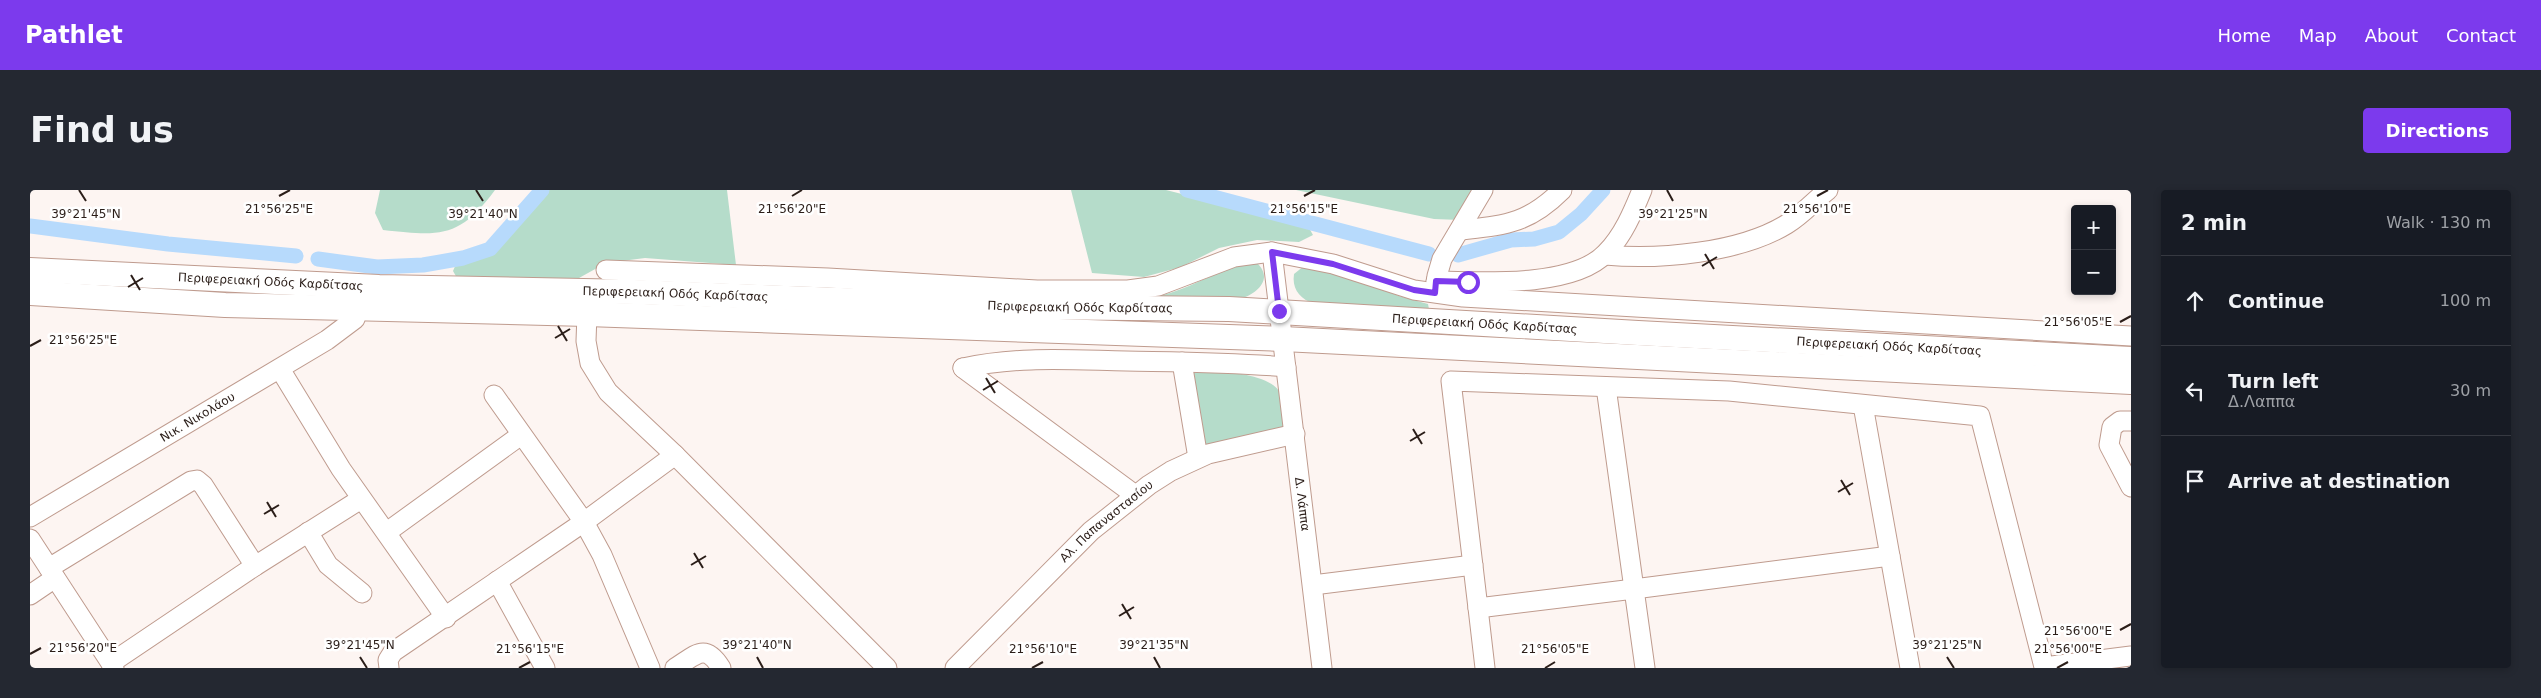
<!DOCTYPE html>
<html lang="en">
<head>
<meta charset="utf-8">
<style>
	:root { --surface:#171b24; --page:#242831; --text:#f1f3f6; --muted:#9ea1a6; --line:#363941; --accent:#7c3aed }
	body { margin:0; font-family:"DejaVu Sans",sans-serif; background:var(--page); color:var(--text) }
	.controls { position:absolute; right:15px; top:15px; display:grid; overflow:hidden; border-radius:5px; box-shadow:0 2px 8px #0003 }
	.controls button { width:45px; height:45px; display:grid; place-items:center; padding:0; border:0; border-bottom:1px solid var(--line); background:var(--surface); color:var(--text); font:25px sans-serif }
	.stop { position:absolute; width:15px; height:15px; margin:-11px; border:4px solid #7c3aed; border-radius:50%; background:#fff }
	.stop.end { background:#7c3aed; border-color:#fff; box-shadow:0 1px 5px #0008 }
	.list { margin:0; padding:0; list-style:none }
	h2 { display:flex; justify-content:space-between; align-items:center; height:65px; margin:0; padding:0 20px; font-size:21px }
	h2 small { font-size:16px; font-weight:400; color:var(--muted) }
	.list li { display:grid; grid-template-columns:32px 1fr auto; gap:15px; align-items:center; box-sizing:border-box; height:90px; padding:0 20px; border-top:1px solid var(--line) }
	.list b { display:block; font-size:19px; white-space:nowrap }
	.list p { margin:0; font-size:16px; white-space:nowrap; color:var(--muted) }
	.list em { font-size:16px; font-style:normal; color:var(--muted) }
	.icon { flex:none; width:28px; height:28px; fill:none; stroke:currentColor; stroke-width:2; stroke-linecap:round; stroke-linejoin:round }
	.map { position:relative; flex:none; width:2101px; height:478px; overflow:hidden; border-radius:5px }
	header { display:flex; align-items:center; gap:30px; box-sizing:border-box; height:70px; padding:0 25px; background:var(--accent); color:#fff }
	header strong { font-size:24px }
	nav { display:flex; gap:28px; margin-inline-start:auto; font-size:18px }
	.intro { display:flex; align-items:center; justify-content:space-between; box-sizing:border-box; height:120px; padding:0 30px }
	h1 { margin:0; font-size:35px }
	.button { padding:12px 22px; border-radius:5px; background:var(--accent); color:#fff; font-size:18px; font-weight:700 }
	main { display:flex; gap:30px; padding:0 30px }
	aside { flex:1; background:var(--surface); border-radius:5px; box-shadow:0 2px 8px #0003 }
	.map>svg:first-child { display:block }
</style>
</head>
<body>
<header>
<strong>Pathlet</strong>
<nav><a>Home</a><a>Map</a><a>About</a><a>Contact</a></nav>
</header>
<div class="intro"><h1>Find us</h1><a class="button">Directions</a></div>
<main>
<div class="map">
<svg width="2101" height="478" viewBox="0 0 2101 478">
	<rect width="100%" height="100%" fill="#fdf5f2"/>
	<!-- green -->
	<g fill="#b5dcca">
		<path d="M350,0H465C429,49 410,46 353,40L345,23Z"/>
		<polygon points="515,0 697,0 706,75 615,68 576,73 540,93 427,88 423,81 426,74 464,61"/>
		<polygon points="1041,0 1136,0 1278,36 1283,45 1269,52 1227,50 1189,58 1151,77 1114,87 1062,83"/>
		<polygon points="1266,0 1449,0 1430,30 1404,29"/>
		<path d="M1227,73C1244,89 1227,104 1210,109L1127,108L1128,106C1163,99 1193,75 1227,73Z"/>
		<path d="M1274,76L1328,90L1369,106L1398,114L1399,119L1280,112C1268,107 1262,97 1264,84Z"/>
		<path d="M1182,181C1200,182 1244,185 1251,205C1254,214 1254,224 1255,233L1251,238L1169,258L1163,183Z"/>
	</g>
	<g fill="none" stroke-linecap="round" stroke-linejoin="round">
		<!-- canal -->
		<g stroke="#b7dafc" stroke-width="15">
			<polyline points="1157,0 1399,64"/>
			<polyline points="0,36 138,54 266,66"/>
			<polyline points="1428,65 1481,50 1504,49 1529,42 1551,24 1573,0"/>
			<polyline points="288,69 347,77 393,75 433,68 460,59 512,0"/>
		</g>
		<defs>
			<g id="minor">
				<path d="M1431,40C1475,35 1498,34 1532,0"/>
				<path id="s1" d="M1242,62L1292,478"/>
				<path d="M1575,65C1629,70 1710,63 1757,34C1772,25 1784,11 1798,0"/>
				<polyline points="576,80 798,88 1007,100 1098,100 1128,96 1204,67 1242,62 1303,74 1384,100 1433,107 2101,146"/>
				<path d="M1406,91C1451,92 1543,98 1576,63C1593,46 1603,22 1612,0"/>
				<polyline points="1405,102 1407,86 1412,69 1453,0"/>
				<polyline points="557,124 556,151 560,173 578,202 645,265 857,478"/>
				<polyline points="1152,172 1168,268"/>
				<path d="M933,178C988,166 1040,170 1096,171C1150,172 1203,172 1256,177"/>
				<polyline points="933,178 1105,305"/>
				<polyline points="250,179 311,279 416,428"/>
				<polyline points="1576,197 1604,399 1860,366"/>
				<polyline points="464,205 554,332 572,365 620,478"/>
				<polyline points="1833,215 1880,478"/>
				<polyline points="2101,231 2090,231 2082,237 2079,255 2101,297"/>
				<path id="s2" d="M0,327L297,150L325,129L328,119"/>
				<polyline points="278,342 298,375 332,403"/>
				<polyline points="357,342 491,245"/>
				<polyline points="0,349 84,478"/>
				<polyline points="19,378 161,291 167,290 173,295 225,376"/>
				<polyline points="467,391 515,478"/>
				<polyline points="1283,395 1443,375"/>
				<polyline points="0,405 25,388"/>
				<polyline points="1448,418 1455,478"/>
				<polyline points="81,473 225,376 331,309"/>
				<polyline points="359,478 358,470 363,462 554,332 645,265"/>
				<path d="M645,478C666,465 675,452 691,478"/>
				<path id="s3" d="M925,478L1061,341L1119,295L1141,281L1178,264L1265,244"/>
				<polyline points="1615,478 1604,399 1448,418 1421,191 1699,201 1950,226 2014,477 2101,466"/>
			</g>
			<g id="major">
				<path id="s4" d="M0,80L349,97L604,102L997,117L1199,119L1608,143L2101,169"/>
				<polyline points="0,103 195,115 557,124 1253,149 2101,192"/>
			</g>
		</defs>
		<!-- minor casing -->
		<use href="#minor" stroke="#bf9b8e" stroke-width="21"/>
		<!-- major casing -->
		<use href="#major" stroke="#bf9b8e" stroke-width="26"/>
		<!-- minor -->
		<use href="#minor" stroke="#fff" stroke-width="19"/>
		<!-- major -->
		<use href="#major" stroke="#fff" stroke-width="24"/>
	</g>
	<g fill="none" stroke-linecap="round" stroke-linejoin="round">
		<!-- route -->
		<polyline stroke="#7c3aed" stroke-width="6" points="1249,121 1242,62 1303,74 1384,100 1405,103 1406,91 1438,92"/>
	</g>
	<!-- ticks -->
	<path fill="none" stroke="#2b1e19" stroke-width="2" d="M49,0L56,11M446,0L453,11M1637,0L1643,11M249,6L260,0M762,6L772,0M1274,6L1285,0M1787,6L1798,0M1675,64L1684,79M1672,76L1687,67M101,85L110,100M98,97L113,88M2090,132L2101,126M528,136L537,151M525,148L540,139M0,156L11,150M956,188L965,203M953,200L968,191M1383,239L1392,254M1380,251L1395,242M1811,290L1820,305M1808,302L1823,293M237,312L246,327M234,324L249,315M664,363L673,378M661,375L676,366M1092,414L1101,429M1089,426L1104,417M2090,440L2101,434M0,464L11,458M330,467L337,478M727,467L733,478M1124,467L1130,478M1917,467L1924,478M489,478L500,472M1002,478L1013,472M1515,478L1525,472M2027,478L2038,472"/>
	<g text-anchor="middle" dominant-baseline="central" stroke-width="5" stroke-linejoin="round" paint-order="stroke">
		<!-- street labels -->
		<g font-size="12" fill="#2b1e19" stroke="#fff">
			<text stroke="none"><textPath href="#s4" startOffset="241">Περιφερειακή Οδός Καρδίτσας</textPath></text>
			<text stroke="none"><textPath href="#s4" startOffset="646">Περιφερειακή Οδός Καρδίτσας</textPath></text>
			<text stroke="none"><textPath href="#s4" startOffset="1051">Περιφερειακή Οδός Καρδίτσας</textPath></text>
			<text stroke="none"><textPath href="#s4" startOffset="1456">Περιφερειακή Οδός Καρδίτσας</textPath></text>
			<text stroke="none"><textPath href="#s4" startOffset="1861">Περιφερειακή Οδός Καρδίτσας</textPath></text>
			<text stroke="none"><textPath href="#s2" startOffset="195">Νικ. Νικολάου</textPath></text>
			<text stroke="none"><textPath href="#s1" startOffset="254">Δ. Λάππα</textPath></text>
			<text stroke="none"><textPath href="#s3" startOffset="211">Αλ. Παπαναστασίου</textPath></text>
		</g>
	</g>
	<g font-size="12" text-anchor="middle" fill="#2b1e19" stroke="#fff" stroke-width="5" stroke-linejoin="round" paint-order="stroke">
		<text x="762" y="23">21°56'20"E</text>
		<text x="1274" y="23">21°56'15"E</text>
		<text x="249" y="23">21°56'25"E</text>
		<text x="1787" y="23">21°56'10"E</text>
		<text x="56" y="28">39°21'45"N</text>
		<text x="453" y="28">39°21'40"N</text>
		<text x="1643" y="28">39°21'25"N</text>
		<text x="2048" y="136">21°56'05"E</text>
		<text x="53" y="154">21°56'25"E</text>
		<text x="2048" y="445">21°56'00"E</text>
		<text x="330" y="459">39°21'45"N</text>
		<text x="727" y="459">39°21'40"N</text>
		<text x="1124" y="459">39°21'35"N</text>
		<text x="1917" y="459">39°21'25"N</text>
		<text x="53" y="462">21°56'20"E</text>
		<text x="500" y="463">21°56'15"E</text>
		<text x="1013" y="463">21°56'10"E</text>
		<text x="1525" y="463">21°56'05"E</text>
		<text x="2038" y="463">21°56'00"E</text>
	</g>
</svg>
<div class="controls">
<button>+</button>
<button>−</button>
</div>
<div class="stop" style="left:1438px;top:92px"></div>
<div class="stop end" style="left:1249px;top:121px"></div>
</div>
<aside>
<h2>2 min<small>Walk · 130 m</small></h2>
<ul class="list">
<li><svg class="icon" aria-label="ahead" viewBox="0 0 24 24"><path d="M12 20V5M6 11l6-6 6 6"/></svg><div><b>Continue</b></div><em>100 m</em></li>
<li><svg class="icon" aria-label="left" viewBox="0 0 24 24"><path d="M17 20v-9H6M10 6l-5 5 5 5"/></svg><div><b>Turn left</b><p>Δ.Λαππα</p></div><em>30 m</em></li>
<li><svg class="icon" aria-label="arrive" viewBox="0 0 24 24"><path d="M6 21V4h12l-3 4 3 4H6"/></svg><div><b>Arrive at destination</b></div></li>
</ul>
</aside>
</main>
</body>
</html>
